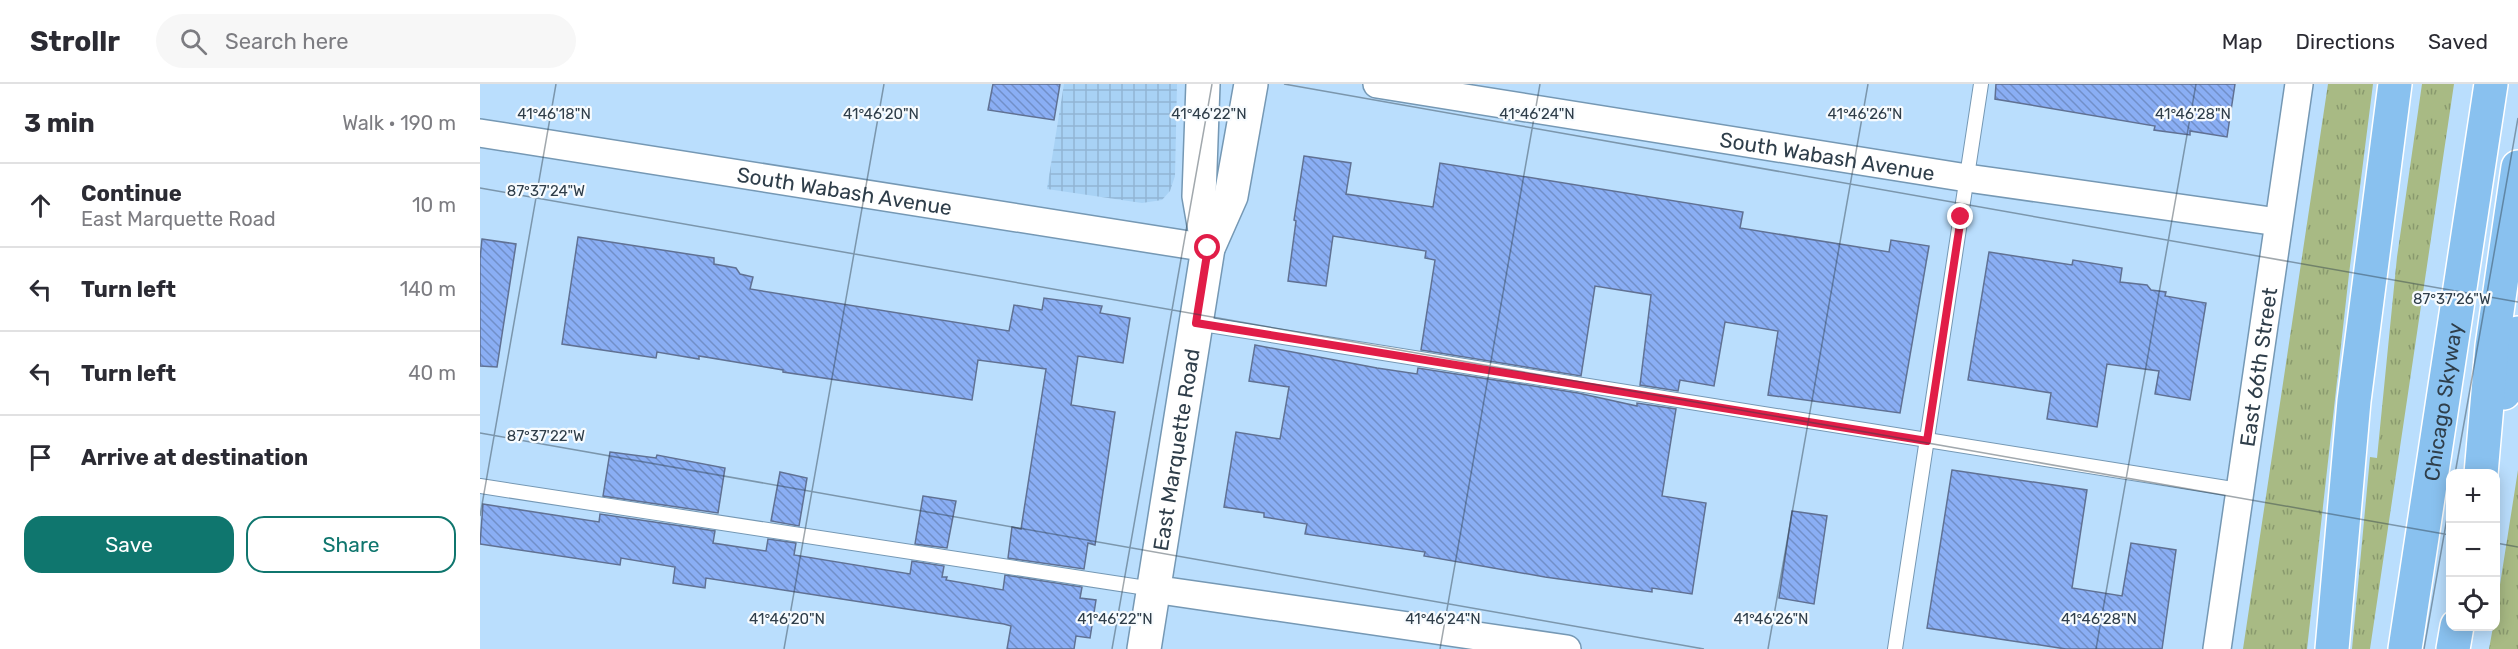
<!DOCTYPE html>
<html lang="en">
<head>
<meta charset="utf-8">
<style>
	:root { --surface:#fff; --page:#f7f7f7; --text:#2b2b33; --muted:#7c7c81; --line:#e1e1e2; --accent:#0f766e }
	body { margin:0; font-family:Rubik,sans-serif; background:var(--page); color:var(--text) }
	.controls { position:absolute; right:18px; bottom:18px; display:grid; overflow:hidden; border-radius:12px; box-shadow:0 3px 15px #0003 }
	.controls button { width:54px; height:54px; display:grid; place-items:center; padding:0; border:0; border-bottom:2px solid var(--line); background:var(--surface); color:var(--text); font:30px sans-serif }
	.stop { position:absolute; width:18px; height:18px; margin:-14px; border:4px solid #e11d48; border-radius:50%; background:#fff }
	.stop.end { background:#e11d48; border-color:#fff; box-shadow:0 2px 6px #0008 }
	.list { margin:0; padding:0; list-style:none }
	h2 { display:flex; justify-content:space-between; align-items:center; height:78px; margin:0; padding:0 24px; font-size:26px }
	h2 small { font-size:20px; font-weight:400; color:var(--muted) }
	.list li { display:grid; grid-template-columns:39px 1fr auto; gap:18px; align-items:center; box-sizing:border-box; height:84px; padding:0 24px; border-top:2px solid var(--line) }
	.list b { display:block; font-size:22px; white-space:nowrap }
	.list p { margin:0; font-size:20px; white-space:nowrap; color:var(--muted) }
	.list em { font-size:20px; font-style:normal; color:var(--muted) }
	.actions { display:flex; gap:12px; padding:18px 24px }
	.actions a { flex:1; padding:14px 0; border:2px solid var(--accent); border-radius:18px; text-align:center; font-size:21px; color:var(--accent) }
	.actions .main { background:var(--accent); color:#fff }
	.icon { flex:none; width:33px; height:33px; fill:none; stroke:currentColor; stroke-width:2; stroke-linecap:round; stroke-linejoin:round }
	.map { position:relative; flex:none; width:2038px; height:565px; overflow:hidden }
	header { display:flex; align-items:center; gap:36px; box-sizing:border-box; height:84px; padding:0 30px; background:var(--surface); border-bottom:2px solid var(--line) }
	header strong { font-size:28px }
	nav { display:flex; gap:33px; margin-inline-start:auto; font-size:21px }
	.search { width:420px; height:54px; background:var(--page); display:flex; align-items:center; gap:15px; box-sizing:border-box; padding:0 21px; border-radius:33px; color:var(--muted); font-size:22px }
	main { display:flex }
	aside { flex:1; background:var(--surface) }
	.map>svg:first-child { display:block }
</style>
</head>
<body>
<header>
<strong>Strollr</strong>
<div class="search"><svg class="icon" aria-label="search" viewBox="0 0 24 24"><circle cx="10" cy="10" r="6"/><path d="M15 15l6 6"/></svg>Search here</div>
<nav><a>Map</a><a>Directions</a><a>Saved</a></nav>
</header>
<main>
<aside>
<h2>3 min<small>Walk · 190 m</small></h2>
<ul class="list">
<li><svg class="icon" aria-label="ahead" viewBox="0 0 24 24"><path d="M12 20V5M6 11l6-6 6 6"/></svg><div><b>Continue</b><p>East Marquette Road</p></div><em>10 m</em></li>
<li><svg class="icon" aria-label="left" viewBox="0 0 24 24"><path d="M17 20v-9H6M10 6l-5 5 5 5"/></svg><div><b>Turn left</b></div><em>140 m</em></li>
<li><svg class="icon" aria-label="left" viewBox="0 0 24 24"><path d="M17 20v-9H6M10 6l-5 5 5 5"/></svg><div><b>Turn left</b></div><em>40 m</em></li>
<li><svg class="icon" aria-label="arrive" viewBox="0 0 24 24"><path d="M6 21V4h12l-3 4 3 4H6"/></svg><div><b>Arrive at destination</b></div></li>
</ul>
<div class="actions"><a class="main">Save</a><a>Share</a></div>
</aside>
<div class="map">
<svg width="2038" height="565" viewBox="0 0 2038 565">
	<defs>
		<pattern id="industrial-grid" width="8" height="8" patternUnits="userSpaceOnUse" patternTransform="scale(1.5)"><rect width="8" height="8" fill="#a8d2f5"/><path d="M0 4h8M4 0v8" fill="none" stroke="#91b5d4"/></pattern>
		<pattern id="grass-tufts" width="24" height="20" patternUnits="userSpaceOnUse" patternTransform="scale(1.5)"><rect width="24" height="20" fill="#a8ba84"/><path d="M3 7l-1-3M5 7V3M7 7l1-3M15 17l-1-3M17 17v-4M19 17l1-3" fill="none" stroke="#89996e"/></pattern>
		<pattern id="building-back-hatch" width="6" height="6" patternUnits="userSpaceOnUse" patternTransform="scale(1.5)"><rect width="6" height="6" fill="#8aaef4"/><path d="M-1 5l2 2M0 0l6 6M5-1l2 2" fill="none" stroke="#718fc8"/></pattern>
	</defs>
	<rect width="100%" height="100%" fill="#badefd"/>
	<!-- industrial -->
	<polygon fill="url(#industrial-grid)" points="584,0 697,0 695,92 690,107 682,116 662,119 567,105"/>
	<!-- grass -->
	<g fill="url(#grass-tufts)">
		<polygon points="1848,0 1893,0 1869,190 1827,565 1763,565"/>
		<polygon points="1942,0 1974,0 1890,565 1872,565 1890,373 1897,374 1917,173"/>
		<polygon points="2038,386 2038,565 2009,565 2013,543 2016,542 2016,526"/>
	</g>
	<!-- building -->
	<g fill="url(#building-back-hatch)" stroke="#607193" stroke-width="1.5">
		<polygon points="513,0 580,0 574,36 508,26"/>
		<polygon points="1516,0 1755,0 1747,53 1710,47 1710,51 1674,46 1675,42 1515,15"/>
		<polygon points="824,72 871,79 866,110 953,123 960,79 1263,128 1260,144 1409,168 1411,156 1449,162 1420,329 1288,311 1298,247 1245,238 1234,302 1200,296 1198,307 1160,301 1171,211 1115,202 1101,292 941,266 955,176 945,174 946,167 853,152 846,202 808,197 816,137 814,136"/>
		<polygon points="98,153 234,174 234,180 256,184 260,190 273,193 270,205 529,247 534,221 562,226 564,214 622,222 620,229 650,234 643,279 598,272 591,321 635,328 615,461 608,459 604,485 528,474 532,443 541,445 566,285 498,276 492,316 303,288 303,286 219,272 219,275 177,268 176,274 82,260"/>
		<polygon points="2,155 36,160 17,283 0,282 0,175"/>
		<polygon points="1509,168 1592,181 1593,176 1642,184 1640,198 1667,201 1671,206 1686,208 1685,212 1726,219 1710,316 1675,310 1679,287 1627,280 1617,343 1567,335 1571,309 1488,296"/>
		<polygon points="775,261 897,284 937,290 938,284 1098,309 1157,322 1157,319 1196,325 1182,412 1226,419 1212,510 1172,504 1172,508 1065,493 944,472 945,468 825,450 827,440 784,433 784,429 744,423 756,348 800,355 809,303 769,297"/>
		<polygon points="130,368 176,374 177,371 245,384 238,429 123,412"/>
		<polygon points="1472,386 1607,406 1592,504 1642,512 1651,459 1696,466 1682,565 1586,565 1447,544"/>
		<polygon points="300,388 327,394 319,442 291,437"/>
		<polygon points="443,412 476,417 467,464 435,460"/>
		<polygon points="3,420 119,438 120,430 235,447 233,459 286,467 288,455 316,459 314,471 430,490 432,477 464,482 462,493 467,493 466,496 523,506 525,491 602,503 600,514 616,516 610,554 596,552 594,565 527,565 531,542 524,540 226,494 225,504 193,499 195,483 141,474 140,481 0,460"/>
		<polygon points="1312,427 1347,432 1334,520 1299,514"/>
	</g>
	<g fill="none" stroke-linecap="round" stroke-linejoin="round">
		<defs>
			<g id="service">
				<polyline points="716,239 1759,406"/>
				<polyline points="0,402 673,505"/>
				<polyline points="1415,565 1501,0"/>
			</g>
			<g id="minor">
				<path id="s1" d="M897,0L1487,94L1798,138"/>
				<path id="s2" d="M0,49L728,164"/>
				<polyline points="673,505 1087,565"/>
				<path id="s3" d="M1737,565L1819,0"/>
			</g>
			<g id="tertiary">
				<polyline points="723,0 719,112 728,164"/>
				<path id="s4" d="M664,565L728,164L751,112L771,0"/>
			</g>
			<g id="motorway">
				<polyline points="2024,309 2038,249"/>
				<polyline points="2001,390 2012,262 2038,83"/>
				<polyline points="1852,565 1874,317 1915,0"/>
				<path id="s5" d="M1925,565L2011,0"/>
				<polyline points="1973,565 1977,542"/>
			</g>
		</defs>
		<!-- service casing -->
		<use href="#service" stroke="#7598b4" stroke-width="16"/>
		<!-- minor casing -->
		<use href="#minor" stroke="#7598b4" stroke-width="30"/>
		<!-- tertiary casing -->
		<use href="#tertiary" stroke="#7598b4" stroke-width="36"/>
		<!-- motorway casing -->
		<use href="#motorway" stroke="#fff" stroke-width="36"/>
		<!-- service -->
		<use href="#service" stroke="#fff" stroke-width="14"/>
		<!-- minor -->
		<use href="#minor" stroke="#fff" stroke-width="27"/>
		<!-- tertiary -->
		<use href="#tertiary" stroke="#fff" stroke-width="33"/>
		<!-- motorway -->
		<use href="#motorway" stroke="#89c1ef" stroke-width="33"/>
	</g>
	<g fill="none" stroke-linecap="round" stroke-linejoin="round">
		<!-- route -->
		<polyline stroke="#e11d48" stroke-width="8" points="728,164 716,239 1447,357 1481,133"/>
	</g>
	<!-- ticks -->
	<path fill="none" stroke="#2f3e4a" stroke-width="1.5" stroke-opacity="0.45" d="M804,0L2038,218M0,104L1970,451M0,349L1224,565M1975,390L2038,34M0,432L76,0M2016,459L2038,463M304,565L404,0M632,565L732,0M960,565L1060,0M1288,565L1388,0M1616,565L1716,0M1944,565L1970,417"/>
	<g text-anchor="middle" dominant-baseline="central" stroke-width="4.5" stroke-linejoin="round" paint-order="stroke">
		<!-- street labels -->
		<g font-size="21" fill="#2f3e4a" stroke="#f7fbfe">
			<text stroke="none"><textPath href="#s1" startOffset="456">South Wabash Avenue</textPath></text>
			<text stroke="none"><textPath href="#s2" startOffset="369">South Wabash Avenue</textPath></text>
			<text stroke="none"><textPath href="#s3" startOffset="285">East 66th Street</textPath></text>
			<text stroke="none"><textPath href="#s5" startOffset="250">Chicago Skyway</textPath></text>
			<text stroke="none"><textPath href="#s4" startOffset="202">East Marquette Road</textPath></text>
		</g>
	</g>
	<g font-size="15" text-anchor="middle" fill="#2f3e4a" stroke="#f7fbfe" stroke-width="4.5" stroke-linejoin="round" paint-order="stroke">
		<text x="401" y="35">41°46'20"N</text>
		<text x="729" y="35">41°46'22"N</text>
		<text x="1057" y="35">41°46'24"N</text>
		<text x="1385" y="35">41°46'26"N</text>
		<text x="74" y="35">41°46'18"N</text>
		<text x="1713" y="35">41°46'28"N</text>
		<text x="66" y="112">87°37'24"W</text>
		<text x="1972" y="220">87°37'26"W</text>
		<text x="66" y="357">87°37'22"W</text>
		<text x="1619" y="540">41°46'28"N</text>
		<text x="307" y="540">41°46'20"N</text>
		<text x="635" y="540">41°46'22"N</text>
		<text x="963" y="540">41°46'24"N</text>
		<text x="1291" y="540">41°46'26"N</text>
	</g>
</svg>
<div class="controls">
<button>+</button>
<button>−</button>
<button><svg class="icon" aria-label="locate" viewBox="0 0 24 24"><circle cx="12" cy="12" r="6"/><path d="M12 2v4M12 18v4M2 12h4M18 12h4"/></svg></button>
</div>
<div class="stop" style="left:728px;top:164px"></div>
<div class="stop end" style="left:1481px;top:133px"></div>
</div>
</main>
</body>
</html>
